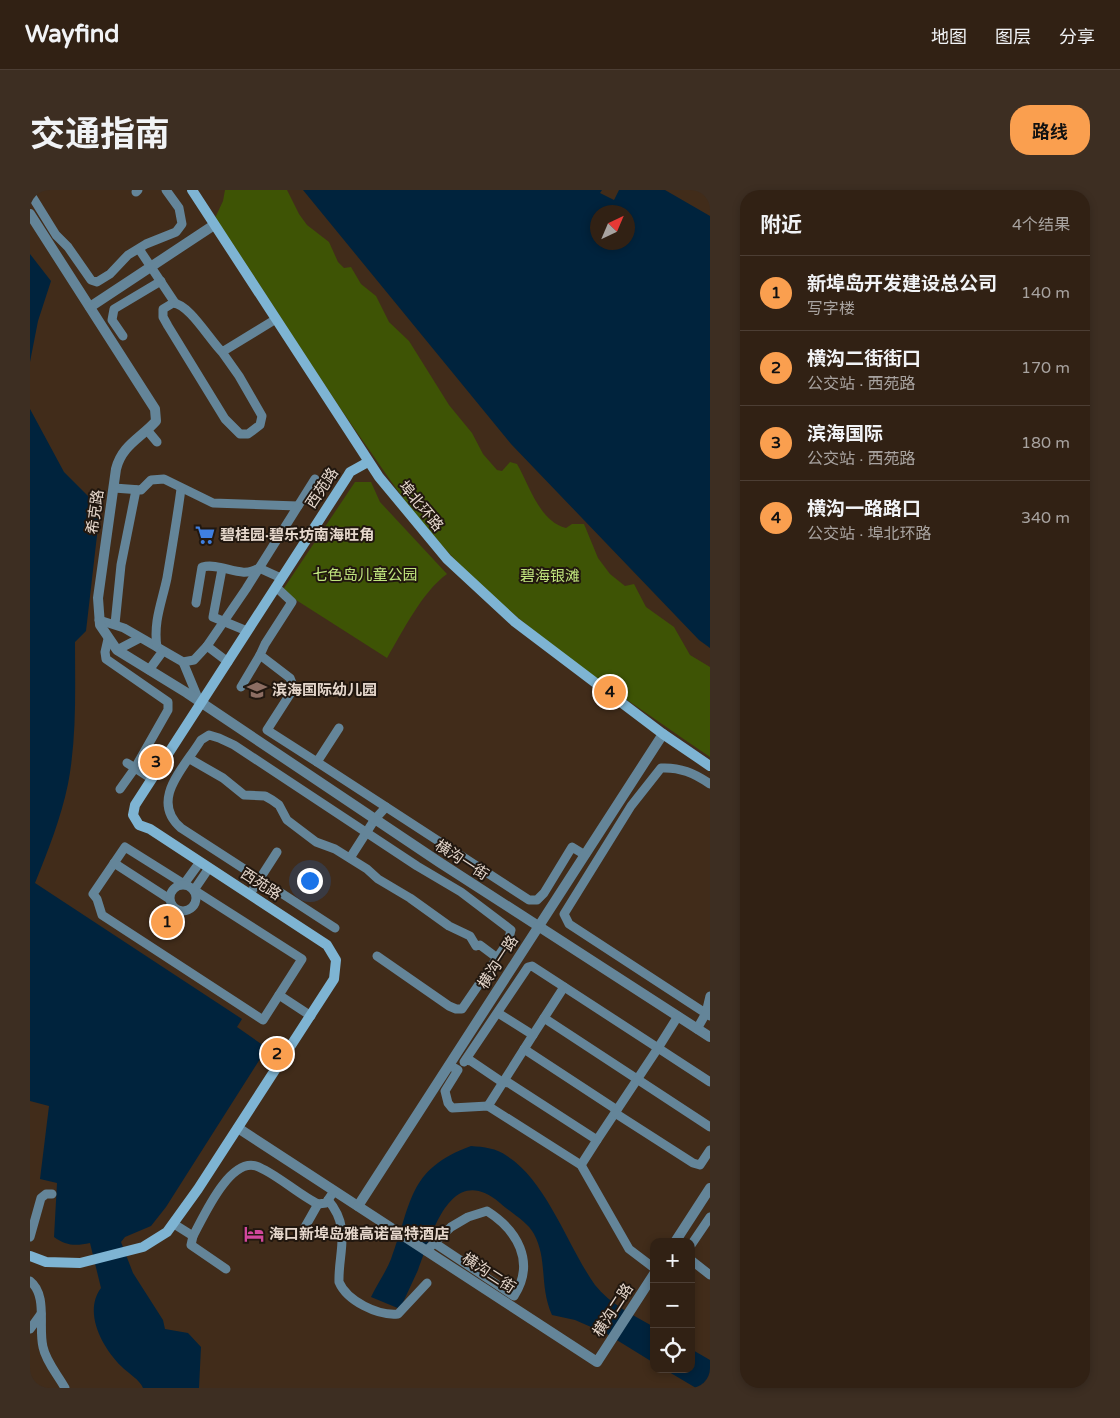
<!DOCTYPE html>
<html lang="zh">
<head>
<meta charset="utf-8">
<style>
	:root { --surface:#312114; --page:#3d2e22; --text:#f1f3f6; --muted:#a8a3a0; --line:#4c3e34; --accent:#fa9f4f }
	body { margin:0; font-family:"Varela Round","Noto Sans SC",sans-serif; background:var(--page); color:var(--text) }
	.controls { position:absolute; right:15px; bottom:15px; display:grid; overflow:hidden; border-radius:10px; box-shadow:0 2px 8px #0003 }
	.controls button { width:45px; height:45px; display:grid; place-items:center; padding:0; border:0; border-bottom:1px solid var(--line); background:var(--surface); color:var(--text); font:25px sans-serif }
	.compass { position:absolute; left:560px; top:15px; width:45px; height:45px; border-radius:50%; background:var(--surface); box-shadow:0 2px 8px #0003; rotate:44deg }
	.you { position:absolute; left:279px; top:690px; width:18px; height:18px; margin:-12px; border:4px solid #fff; border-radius:50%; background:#1a73e8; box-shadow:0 0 0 8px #1a73e833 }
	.badge { display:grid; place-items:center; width:32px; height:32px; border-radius:50%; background:var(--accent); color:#111; font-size:16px; font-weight:700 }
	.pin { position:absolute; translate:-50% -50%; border:2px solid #fff; box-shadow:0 1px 5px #0006 }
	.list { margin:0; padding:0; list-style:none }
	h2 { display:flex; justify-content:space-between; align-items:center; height:65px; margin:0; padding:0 20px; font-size:21px }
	h2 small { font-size:16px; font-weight:400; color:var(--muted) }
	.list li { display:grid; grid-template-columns:32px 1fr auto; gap:15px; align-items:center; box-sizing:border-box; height:75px; padding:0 20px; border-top:1px solid var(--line) }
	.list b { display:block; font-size:19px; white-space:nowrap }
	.list p { margin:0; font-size:16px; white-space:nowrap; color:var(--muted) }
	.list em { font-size:16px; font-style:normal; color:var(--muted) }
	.icon { flex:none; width:28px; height:28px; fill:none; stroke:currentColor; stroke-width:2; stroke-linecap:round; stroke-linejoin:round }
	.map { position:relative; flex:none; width:680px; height:1198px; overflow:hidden; border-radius:20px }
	header { display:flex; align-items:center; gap:30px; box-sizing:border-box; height:70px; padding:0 25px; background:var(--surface); border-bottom:1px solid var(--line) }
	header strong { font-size:24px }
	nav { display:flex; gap:28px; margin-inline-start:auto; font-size:18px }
	.intro { display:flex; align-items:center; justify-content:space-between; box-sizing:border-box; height:120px; padding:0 30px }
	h1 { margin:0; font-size:35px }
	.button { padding:12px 22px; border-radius:20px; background:var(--accent); color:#111; font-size:18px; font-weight:700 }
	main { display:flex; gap:30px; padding:0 30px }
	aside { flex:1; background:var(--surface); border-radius:20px; box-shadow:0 2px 8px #0003 }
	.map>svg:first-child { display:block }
</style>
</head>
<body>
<header>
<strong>Wayfind</strong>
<nav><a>地图</a><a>图层</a><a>分享</a></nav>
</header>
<div class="intro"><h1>交通指南</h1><a class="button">路线</a></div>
<main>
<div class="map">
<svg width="680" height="1198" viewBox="0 0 680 1198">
	<rect width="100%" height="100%" fill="#412c1a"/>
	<!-- green -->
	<g fill="#3e5405">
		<path d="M195,0H257L269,24L277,35L299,52L308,72L314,78L321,77L331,94L346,106L359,132L379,151L419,215L442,243L453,264L467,280L472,281L480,272L487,274C500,296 509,331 536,338L542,334H554L568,368L580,384L595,396L604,394L616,417L644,437L660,465L680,477V567C586,502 482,435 406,349C381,321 361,291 340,261C286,185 238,105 185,28L193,11Z"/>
		<path d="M325,292H341L350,312L417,384C392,402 373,441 357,468L252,401Z"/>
	</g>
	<!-- water -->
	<g fill="#00233d" fill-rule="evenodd">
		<path d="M273,0H572L570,3L584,10L589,0H635L680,26V458L669,450L481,254ZM568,22H598V52H568Z"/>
		<polygon points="0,64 21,91 8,131 0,172"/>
		<path d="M0,219L34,282L63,311L69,328L56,441L45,452C45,499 47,547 38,594C31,628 18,661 5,693L212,829L207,837L237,858L136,1017L121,1036L95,1047L91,1052L103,1083L133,1130L135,1139L158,1143L171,1157L169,1198H113C110,1190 98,1183 91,1176C72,1157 53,1122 71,1098L60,1053C46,1056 36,1056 24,1047L27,993L10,989L19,916L0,911Z"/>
		<path d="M441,956C454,957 466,958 477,966C517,991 538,1057 565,1095C580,1114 603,1125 624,1137V1173L577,1144L545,1130L522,1125C509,1096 518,1070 504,1044C498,1032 480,1022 470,1013C420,970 401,1047 388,1080C382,1093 376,1106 370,1119L341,1107C347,1094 356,1082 361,1069C382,1014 377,979 441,956Z"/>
		<polygon points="661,1159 680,1170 680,1198 666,1198 634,1179 661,1179"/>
	</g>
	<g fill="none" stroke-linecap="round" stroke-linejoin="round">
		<!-- minor -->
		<g stroke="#648599" stroke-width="9">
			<polyline points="106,2 108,0"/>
			<polyline points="0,3 26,45 38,57 61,90 67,92 80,84 98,65 116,54 146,42 152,34 149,18 136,0"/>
			<polyline points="109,59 145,113"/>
			<polyline points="93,146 82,130 84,119 131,91"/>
			<path d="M192,162C179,149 159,114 143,113L133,119V127L138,136L195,229L210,244H218L230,235L232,226L209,186L192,162L246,129"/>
			<polyline points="117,240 127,252"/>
			<polyline points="84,298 111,300 121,290 134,289 183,313 268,316"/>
			<polyline points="192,379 183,427 217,441"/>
			<polyline points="246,397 262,412 235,454 230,465 260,488 264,498 237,540 287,572 309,538"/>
			<path d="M166,413L172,377C192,372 211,390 229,378L251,388"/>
			<polyline points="69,430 94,438 153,472 164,470 177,456"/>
			<polyline points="85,434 91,375 106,300"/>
			<polyline points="78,449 75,462 76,469 138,512 138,520 105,578 122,589"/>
			<path d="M127,457C123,432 132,412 137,388C142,358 147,329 151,299"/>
			<polyline points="87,460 110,448"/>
			<polyline points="153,472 170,513"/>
			<polyline points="198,472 177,456 216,399 285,289"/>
			<polyline points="119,480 133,461"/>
			<polyline points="211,497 230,465"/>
			<polyline points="160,569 193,588 214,605 235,606 242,610 249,615 257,630 286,652 305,659 337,679 348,689 380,708 419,736 440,746 446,756 450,755 466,767"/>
			<polyline points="287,572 499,710 507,710 514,703 542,657 555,665"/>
			<path d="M680,594C664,583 650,577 631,578L601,616L534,724L539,734L680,826"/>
			<polyline points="90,599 105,578 97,573"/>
			<polyline points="320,668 345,629 356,617"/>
			<polyline points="170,672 154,694 95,657 63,704 67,709 72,725 233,830 272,769 164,700 179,678"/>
			<polyline points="84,673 138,708"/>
			<circle cx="153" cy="708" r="13"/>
			<polyline points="220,704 247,662"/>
			<path d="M305,738L151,638C119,610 154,578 171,550L179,545L189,548L204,555L387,676L431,702L481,740L478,752L432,819H426L419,816L347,766"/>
			<polyline points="249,805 281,826"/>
			<polyline points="514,828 680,937"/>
			<polyline points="667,839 676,823 680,806"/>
			<polyline points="503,845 534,797"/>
			<polyline points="494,859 587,920"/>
			<polyline points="436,870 441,871 472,892 479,893 567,950 628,858 680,892"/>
			<polyline points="434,872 498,777 502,776 628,858 648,826"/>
			<polyline points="419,875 428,880 415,901 418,913 422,918 458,916 551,975 599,1059 624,1078"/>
			<polyline points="458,916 503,845 468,823"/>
			<polyline points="585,923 663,973 670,975 680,960"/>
			<polyline points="551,975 567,950"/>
			<path d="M298,1010C322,1038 308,1062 309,1092C317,1111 348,1126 368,1124L397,1093"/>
			<path d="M144,1034L163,1046C173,1028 199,968 226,976C244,982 269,1005 288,1014L296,1013L304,1001"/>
			<polyline points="271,1044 288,1014"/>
			<polyline points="163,1046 161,1055 196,1079"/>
			<polyline points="0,1047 11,1008 16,1004 22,1004"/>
			<polyline points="661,1055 680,1027"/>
			<path d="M396,1061L421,1037L438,1027L457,1021C487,1040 506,1072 484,1106L406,1054"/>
			<polyline points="661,1070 680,1085"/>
			<path d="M0,1091C18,1105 8,1137 13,1157C16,1172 28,1185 35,1198"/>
			<polyline points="0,1139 11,1124"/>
		</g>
		<!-- tertiary -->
		<g stroke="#648599" stroke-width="10">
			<path d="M0,24L125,219L126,231C111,248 92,255 86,279L68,408L70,435L87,460L157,503L409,672L680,847"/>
			<polyline points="60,117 184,35"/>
			<polyline points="208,938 567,1172 624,1084"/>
			<polyline points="328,1016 633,544"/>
			<polyline points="645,1052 680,998"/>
		</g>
		<!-- secondary -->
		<g stroke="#7eb4d3" stroke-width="10">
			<polyline points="162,0 349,287 417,369 485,432 633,544 680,576"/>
			<polyline points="0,1066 16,1072 50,1073 113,1057 137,1042 168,999 304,789 306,770 297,755 120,639 109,635 103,625 105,615 317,287 320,282 338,272"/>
		</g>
	</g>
	<!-- icons -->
	<defs>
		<symbol id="supermarket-bare" viewBox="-9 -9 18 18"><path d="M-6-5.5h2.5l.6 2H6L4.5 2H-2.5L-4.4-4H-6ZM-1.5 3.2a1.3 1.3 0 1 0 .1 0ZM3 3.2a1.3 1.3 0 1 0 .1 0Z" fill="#3f7fe0" stroke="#21170f" stroke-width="2.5" paint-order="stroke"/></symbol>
		<symbol id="school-bare" viewBox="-9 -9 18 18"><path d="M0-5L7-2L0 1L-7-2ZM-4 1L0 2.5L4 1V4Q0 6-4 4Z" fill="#8d6e63" stroke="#21170f" stroke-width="2.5" paint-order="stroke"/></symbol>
		<symbol id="hotel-bare" viewBox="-9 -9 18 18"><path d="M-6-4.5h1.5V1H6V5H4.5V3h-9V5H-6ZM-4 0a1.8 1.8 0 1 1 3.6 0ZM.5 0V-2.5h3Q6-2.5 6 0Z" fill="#d1479c" stroke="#21170f" stroke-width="2.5" paint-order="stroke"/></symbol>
	</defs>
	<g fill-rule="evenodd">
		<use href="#supermarket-bare" x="161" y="331" width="28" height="28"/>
		<use href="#school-bare" x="213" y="486" width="28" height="28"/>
		<use href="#hotel-bare" x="210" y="1030" width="28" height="28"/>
	</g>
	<g text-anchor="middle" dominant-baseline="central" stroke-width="4" stroke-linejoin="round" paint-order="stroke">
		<!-- street labels -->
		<g font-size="15" fill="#e5d7cc" stroke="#21170f">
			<text transform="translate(292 298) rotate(-56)">西苑路</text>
			<text transform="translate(391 316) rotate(50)">埠北环路</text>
			<text transform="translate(65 322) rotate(-82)">希克路</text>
			<text transform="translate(432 670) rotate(33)">横沟一街</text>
			<text transform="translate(231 694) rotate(33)">西苑路</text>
			<text transform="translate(468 772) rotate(-57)">横沟一路</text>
			<text transform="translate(459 1083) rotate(33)">横沟二街</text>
			<text transform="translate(583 1120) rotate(-57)">横沟二路</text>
		</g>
		<!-- poi labels -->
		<g font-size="15" font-weight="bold" fill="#e5d7cc" stroke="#21170f" text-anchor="start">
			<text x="190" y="345">碧桂园·碧乐坊南海旺角</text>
			<text x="242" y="500">滨海国际幼儿园</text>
			<text x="239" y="1044">海口新埠岛雅高诺富特酒店</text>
		</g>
		<!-- park labels -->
		<g font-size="15" fill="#c0e57e" stroke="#21170f">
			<text x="335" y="385">七色岛儿童公园</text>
			<text x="520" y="386">碧海银滩</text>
		</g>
	</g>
</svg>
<div class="controls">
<button>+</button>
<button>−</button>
<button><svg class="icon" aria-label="locate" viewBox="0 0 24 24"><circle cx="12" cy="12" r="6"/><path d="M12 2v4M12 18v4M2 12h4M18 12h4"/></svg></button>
</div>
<svg class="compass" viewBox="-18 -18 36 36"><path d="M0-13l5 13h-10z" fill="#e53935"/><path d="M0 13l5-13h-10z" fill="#a8a3a0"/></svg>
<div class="you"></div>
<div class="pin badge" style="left:137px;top:732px">1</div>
<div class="pin badge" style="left:247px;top:864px">2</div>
<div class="pin badge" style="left:126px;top:572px">3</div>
<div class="pin badge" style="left:580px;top:502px">4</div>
</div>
<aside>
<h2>附近<small>4个结果</small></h2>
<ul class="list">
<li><span class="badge">1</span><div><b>新埠岛开发建设总公司</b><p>写字楼</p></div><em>140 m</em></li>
<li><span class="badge">2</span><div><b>横沟二街街口</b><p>公交站 · 西苑路</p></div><em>170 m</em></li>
<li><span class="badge">3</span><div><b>滨海国际</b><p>公交站 · 西苑路</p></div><em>180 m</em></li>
<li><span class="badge">4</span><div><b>横沟一路路口</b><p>公交站 · 埠北环路</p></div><em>340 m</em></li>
</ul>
</aside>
</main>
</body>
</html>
